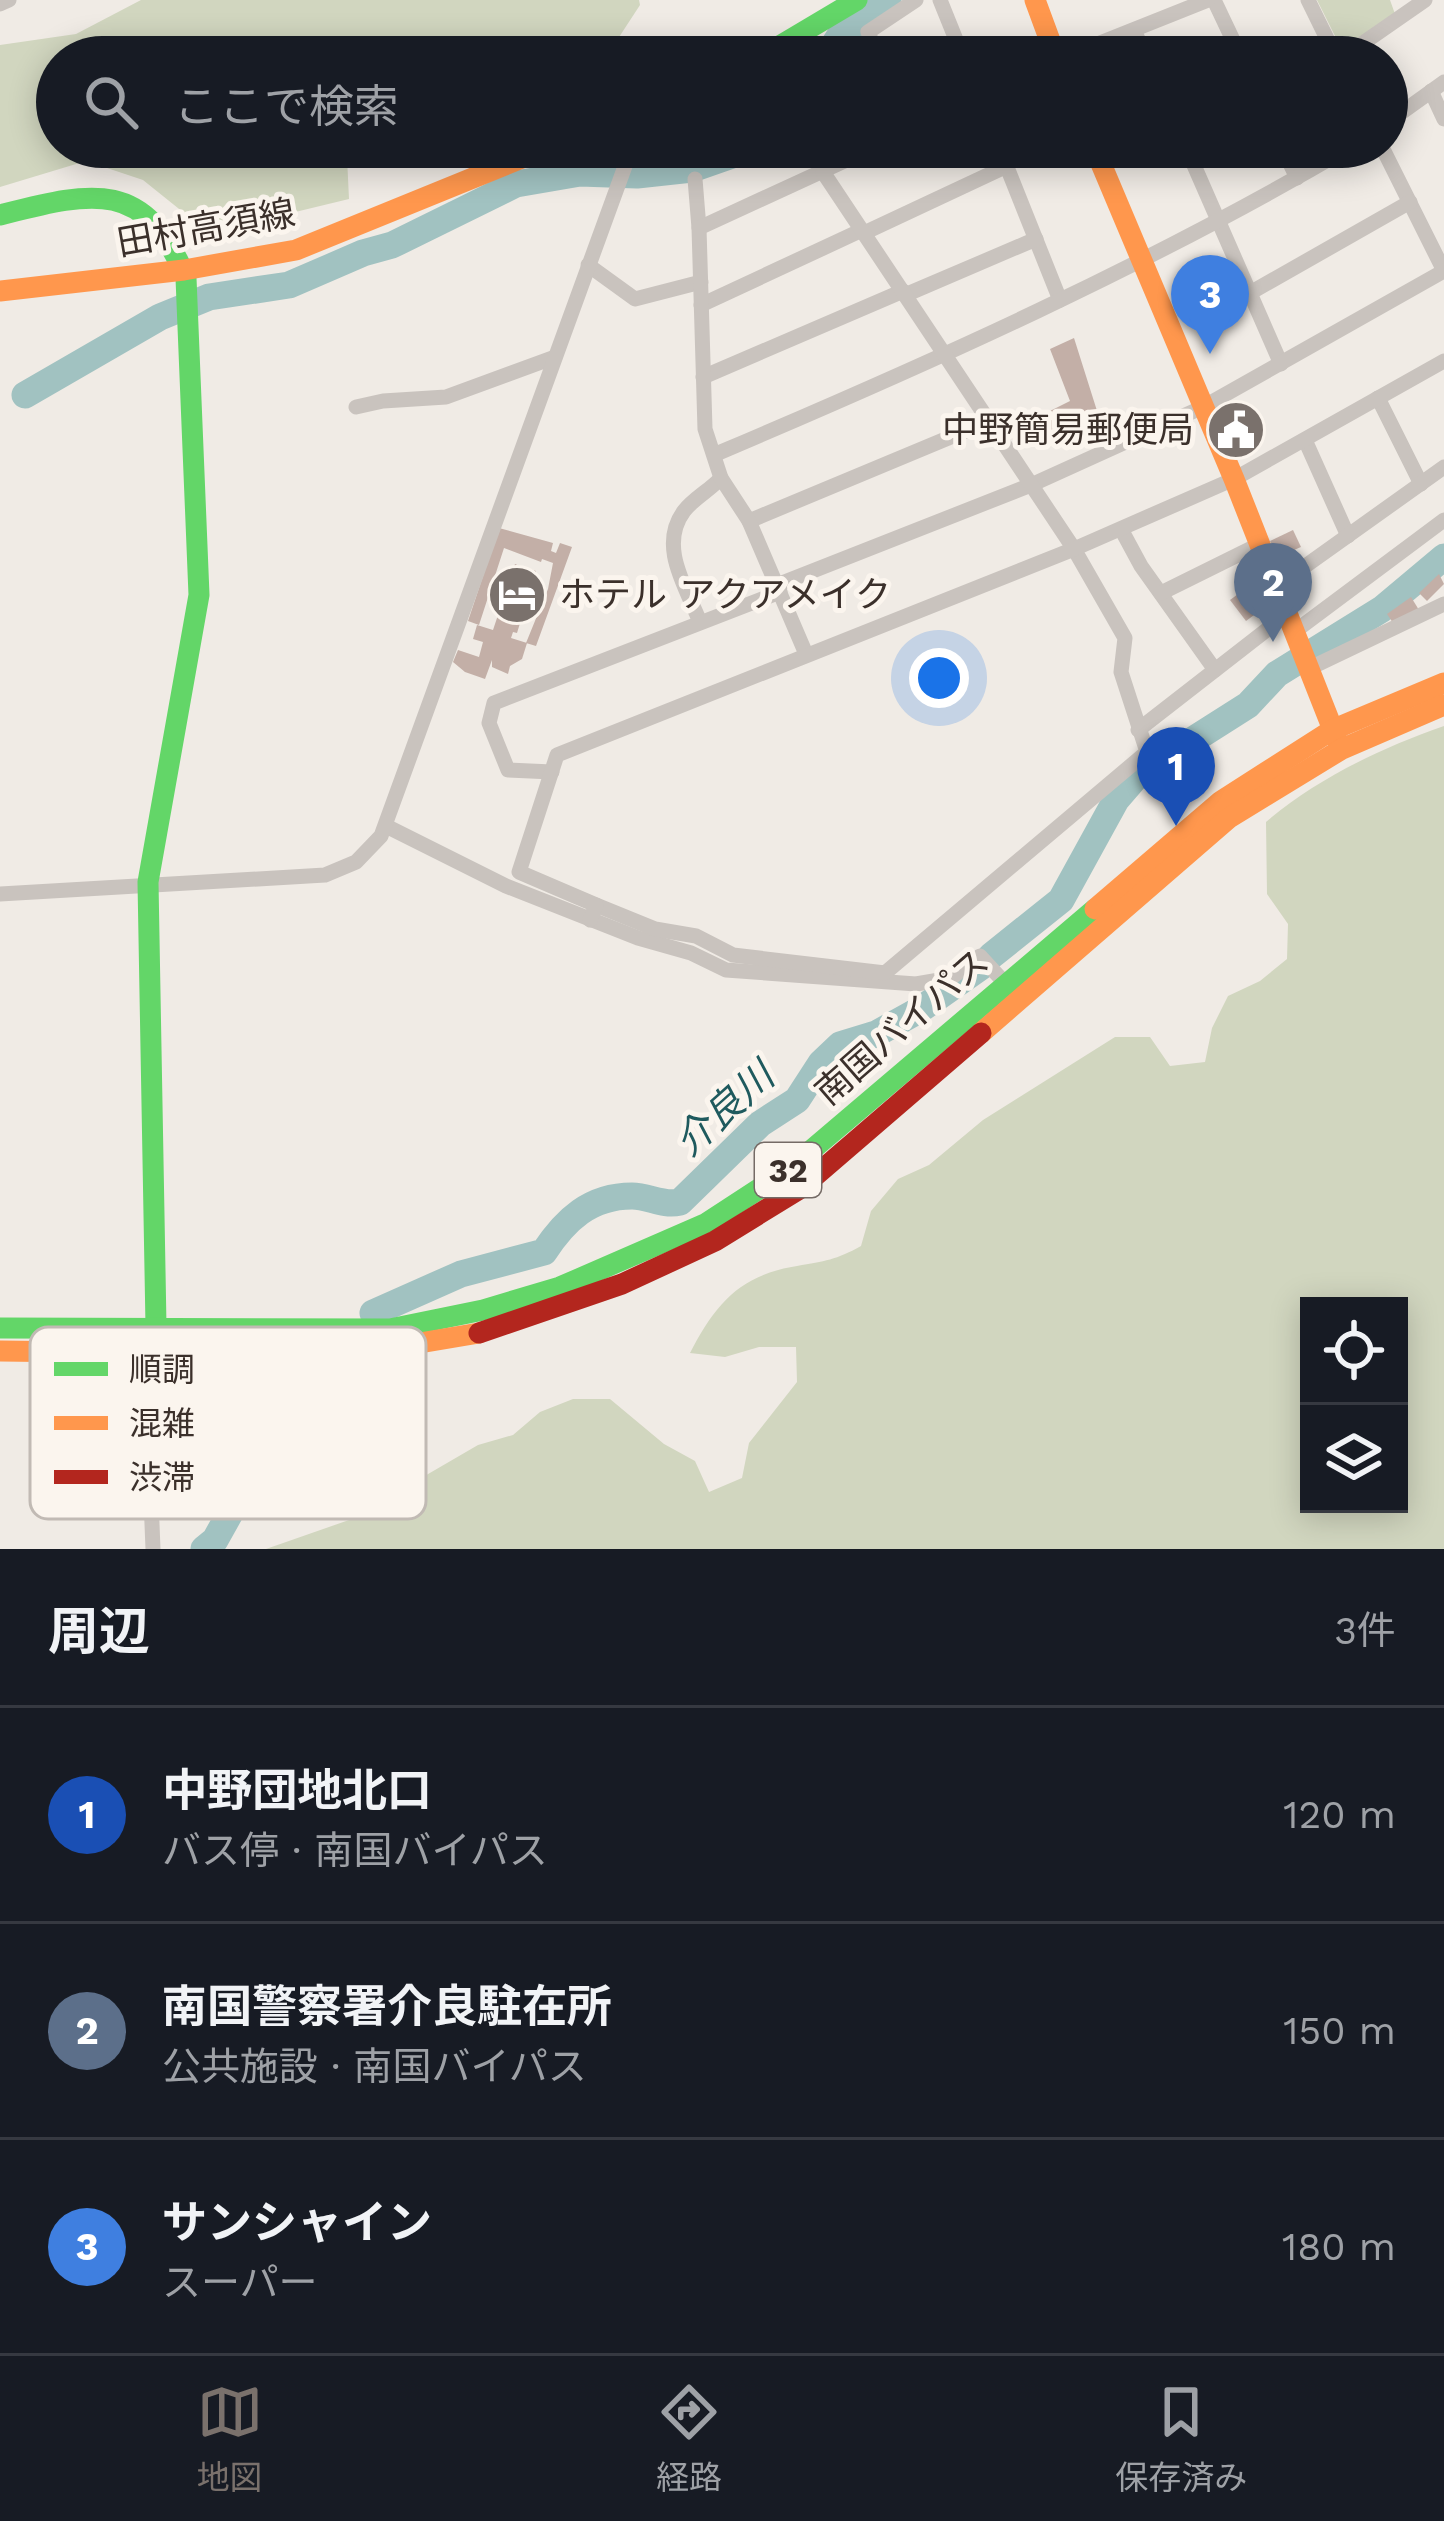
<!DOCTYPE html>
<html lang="ja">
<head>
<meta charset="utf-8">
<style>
	:root { --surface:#171b24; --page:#20242c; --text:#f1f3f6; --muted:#9ea1a6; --line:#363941; --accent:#7a716c }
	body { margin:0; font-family:"Work Sans","Noto Sans JP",sans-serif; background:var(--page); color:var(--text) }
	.controls { position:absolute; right:36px; bottom:36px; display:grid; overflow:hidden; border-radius:0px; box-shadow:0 6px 30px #0003 }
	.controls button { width:108px; height:108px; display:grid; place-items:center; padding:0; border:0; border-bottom:3px solid var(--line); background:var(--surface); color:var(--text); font:60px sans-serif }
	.you { position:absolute; left:939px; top:678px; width:42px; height:42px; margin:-30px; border:9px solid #fff; border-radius:50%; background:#1a73e8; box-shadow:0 0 0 18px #1a73e833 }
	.badge { display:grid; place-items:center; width:78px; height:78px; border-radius:50%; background:var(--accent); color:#fff; font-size:39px; font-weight:700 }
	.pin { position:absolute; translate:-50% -99px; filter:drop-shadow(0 3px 6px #0008) }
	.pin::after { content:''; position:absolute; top:63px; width:42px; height:36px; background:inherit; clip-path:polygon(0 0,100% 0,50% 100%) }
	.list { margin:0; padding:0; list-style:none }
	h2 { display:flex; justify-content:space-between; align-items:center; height:156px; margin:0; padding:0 48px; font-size:51px }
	h2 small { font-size:39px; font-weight:400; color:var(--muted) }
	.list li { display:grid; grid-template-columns:78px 1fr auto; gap:36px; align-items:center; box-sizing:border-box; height:216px; padding:0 48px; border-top:3px solid var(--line) }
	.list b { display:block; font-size:45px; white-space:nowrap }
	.list p { margin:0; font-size:39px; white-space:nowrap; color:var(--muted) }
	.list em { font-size:39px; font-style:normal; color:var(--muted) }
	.icon { flex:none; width:66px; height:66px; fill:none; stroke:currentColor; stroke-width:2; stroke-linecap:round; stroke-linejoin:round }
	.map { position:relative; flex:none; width:1444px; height:1549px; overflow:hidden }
	.search { position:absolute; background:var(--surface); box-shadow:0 6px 30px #0003; left:36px; right:36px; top:36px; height:132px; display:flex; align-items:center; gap:30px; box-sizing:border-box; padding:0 42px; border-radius:66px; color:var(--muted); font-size:45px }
	.sheet { height:804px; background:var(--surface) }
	nav { display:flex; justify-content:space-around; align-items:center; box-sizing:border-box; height:168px; border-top:3px solid var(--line); background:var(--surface); font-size:33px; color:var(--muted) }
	nav a { display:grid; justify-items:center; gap:6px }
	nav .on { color:var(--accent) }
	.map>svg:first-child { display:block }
</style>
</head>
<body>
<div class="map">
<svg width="1444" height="1549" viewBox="0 0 1444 1549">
	<rect width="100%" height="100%" fill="#f0ebe5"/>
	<!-- green -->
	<g fill="#d1d6bf" fill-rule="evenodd">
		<polygon points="141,0 639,0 640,5 608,54 601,57 57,57 57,147 355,147 347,157 349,199 209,233 143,180 86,161 0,187 0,45 76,34"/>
		<polygon points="1317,0 1390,0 1395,14 1348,48 1340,46"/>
		<path d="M1444,726V1549H266L349,1520L478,1445L513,1435L540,1412L573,1399H610L664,1444L695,1461L709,1492L742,1478L749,1443L797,1382L796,1347H759L725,1357L690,1353C716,1303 740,1275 797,1266C825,1261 836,1260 861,1246L871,1211L898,1179L929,1165L983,1120L1115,1037H1150L1170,1066L1205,1062L1212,1028L1228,996L1260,981L1287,959L1288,924L1267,894L1266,822C1316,779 1381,748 1444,726ZM1399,1306V1504H1309V1306Z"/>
	</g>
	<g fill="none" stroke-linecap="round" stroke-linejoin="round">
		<!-- river -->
		<g stroke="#a1c2c1" stroke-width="27">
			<polyline points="826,57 839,37 888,0"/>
			<polyline points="25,395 160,317 209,297 289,285 363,253 392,245 516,184 580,173 637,175 692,169 755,147"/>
			<polyline points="991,956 1061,900 1116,800 1148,763 1185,745 1248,705 1277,674 1382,609 1444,557"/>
			<path d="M373,1313L461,1274L544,1252C565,1220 590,1196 632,1196C649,1196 662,1206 680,1202L760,1124L797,1100L821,1063L840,1045L876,1034L921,1009L982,966"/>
			<polyline points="204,1549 215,1540 264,1452 314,1378"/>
		</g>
	</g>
	<!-- building -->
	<g fill="#c3afa7">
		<polygon points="1074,338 1104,433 1038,444 1030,421 1070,401 1050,349"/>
		<polygon points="499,528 553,543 551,551 556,553 560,543 572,547 536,646 526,643 548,589 553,563 542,559 541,562 504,548 479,625 468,621"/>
		<polygon points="1293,530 1301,547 1278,557 1270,541"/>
		<polygon points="515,564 524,568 524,576 527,568 536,571 517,633 513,632 511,638 527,643 522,659 510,666 508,674 492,667 492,660 485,679 465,672 453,662 458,650 479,657 483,642 473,639 477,625 493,630"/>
		<polygon points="1439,574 1444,584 1427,601 1419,593"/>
		<polygon points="1257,580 1273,601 1246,621 1230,600"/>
		<polygon points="1411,597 1419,610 1395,626 1387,614"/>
	</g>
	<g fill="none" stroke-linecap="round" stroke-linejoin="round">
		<!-- street -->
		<g stroke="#c9c3be" stroke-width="15">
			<polyline points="940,0 963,57"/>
			<polyline points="1214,0 1241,57"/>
			<polyline points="1308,0 1336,57"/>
			<polyline points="0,4 9,0"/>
			<polyline points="1134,30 1146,57"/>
			<polyline points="878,57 868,32 916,0"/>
			<polyline points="1065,57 1208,0"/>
			<polyline points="1343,57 1425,0"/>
			<polyline points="1431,91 1444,119"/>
			<polyline points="1387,123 1444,82"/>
			<polyline points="999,147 1060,300"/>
			<polyline points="1186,147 1281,364"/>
			<polyline points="1282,147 1297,178"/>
			<polyline points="1382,147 1444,271"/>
			<polyline points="695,179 699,228"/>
			<polyline points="864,233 1007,166"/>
			<polyline points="588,265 635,299 701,282"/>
			<polyline points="1250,293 1410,202"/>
			<polyline points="905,295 1036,239"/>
			<polyline points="701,305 862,230"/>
			<polyline points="703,377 903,291"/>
			<polyline points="1378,398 1421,484"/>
			<polyline points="356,407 383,401 446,397 555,357"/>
			<polyline points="1305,440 1348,536"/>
			<path d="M716,454C933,362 1147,266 1350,147"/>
			<polyline points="749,521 989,421"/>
			<polyline points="1121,529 1141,566 1215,670"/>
			<polyline points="777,585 1031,485 1203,407 1444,271"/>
			<polyline points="1276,587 1444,467"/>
			<polyline points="1161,593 1260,544"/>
			<path d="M700,622C686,587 658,546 684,511C693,499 710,490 721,478"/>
			<polyline points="1294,632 1444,520"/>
			<polyline points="806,654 749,521 721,478 705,429 699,228 875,147"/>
			<polyline points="1310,668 1444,604"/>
			<polyline points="1138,730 1287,614"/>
			<polyline points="552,772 508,770 489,723 494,703 780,592"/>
			<polyline points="388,827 506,886 638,938 691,953 726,970 916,984 951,978 980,956 1004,982"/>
			<polyline points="0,894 325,875 356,862 381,836 632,147"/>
			<polyline points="596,905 655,929 696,936 733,955 885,973 1147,752 1121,672 1125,638 1074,549 823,172"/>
			<polyline points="590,920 596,905 519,872 557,755 1074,549 1234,479 1444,361"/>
			<polyline points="145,1350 153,1549"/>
		</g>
		<!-- fast -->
		<g stroke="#63d668" stroke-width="21">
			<polyline points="761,57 857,0"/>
			<path d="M0,215C92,192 144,177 186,278L199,595L148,882L156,1326L151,1338"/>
			<polyline points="0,1328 390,1329 483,1310 560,1287 705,1224 788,1170 1095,909"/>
		</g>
		<!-- slow -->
		<g stroke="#ff974d" stroke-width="21">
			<polyline points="1035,0 1056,57"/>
			<polyline points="1094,147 1234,479 1337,740"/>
			<polyline points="0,291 184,270 296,250 549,147"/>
			<polyline points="1095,909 1221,801 1332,730 1444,683"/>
			<polyline points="981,1033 1229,818 1342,749 1444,705"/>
			<polyline points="0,1351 306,1355 390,1348 479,1333"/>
		</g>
		<!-- jam -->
		<polyline stroke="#b3261e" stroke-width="21" points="479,1333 622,1284 715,1241 801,1188 981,1033"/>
	</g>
	<!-- icons -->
	<defs>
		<symbol id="civic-disc" viewBox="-11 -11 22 22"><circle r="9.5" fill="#7a716c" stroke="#fbf5ee"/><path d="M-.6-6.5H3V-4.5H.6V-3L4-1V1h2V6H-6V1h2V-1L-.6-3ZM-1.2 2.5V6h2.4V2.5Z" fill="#fff"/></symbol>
		<symbol id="hotel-disc" viewBox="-11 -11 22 22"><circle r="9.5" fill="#7a716c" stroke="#fbf5ee"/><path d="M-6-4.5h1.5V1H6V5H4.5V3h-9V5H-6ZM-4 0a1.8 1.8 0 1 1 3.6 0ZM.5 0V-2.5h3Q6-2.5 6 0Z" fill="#fff"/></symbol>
	</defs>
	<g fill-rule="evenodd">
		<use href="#civic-disc" x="1203" y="397" width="66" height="66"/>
		<use href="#hotel-disc" x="484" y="562" width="66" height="66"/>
	</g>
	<g text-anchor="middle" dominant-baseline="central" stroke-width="10" stroke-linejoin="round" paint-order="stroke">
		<!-- shield labels -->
		<rect fill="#fbf5ee" stroke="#756b66" stroke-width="3" x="755" y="1143" width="66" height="54" rx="9"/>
		<g font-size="33" font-weight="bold" fill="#3b302b">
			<text x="788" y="1170">32</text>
		</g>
		<!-- street labels -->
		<g font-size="36" fill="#3b302b" stroke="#fbf5ee">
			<text transform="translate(206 228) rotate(-10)">田村高須線</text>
			<text transform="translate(902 1027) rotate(-41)">南国バイパス</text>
		</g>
		<!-- poi labels -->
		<g font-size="36" fill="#3b302b" stroke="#fbf5ee" text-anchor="end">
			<text x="1194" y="430">中野簡易郵便局</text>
			<text x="559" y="595" text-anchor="start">ホテル アクアメイク</text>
		</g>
		<!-- water labels -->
		<g font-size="39" font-style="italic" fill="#1f5a5e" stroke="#fbf5ee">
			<text transform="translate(724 1109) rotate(-42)">介良川</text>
		</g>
	</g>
	<!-- legend -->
	<rect x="30" y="1327" width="396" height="192" rx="18" fill="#fbf5ee" stroke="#c1bab4" stroke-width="3"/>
	<rect x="54" y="1362" width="54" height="14" fill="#63d668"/>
	<rect x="54" y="1416" width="54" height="14" fill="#ff974d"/>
	<rect x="54" y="1470" width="54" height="14" fill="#b3261e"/>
	<g font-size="33" fill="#3b302b">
		<text x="129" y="1381">順調</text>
		<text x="129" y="1435">混雑</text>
		<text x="129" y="1489">渋滞</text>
	</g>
</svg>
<div class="controls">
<button><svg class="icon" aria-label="locate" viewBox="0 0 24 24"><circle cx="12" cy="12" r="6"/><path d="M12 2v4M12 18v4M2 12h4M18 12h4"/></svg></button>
<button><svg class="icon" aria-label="layers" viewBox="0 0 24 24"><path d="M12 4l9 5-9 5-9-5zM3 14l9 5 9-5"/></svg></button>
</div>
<div class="you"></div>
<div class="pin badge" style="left:1176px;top:826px;background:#1a4fb4">1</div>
<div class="pin badge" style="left:1273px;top:642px;background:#5c6f8a">2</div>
<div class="pin badge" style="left:1210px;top:354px;background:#3f7fe0">3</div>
<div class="search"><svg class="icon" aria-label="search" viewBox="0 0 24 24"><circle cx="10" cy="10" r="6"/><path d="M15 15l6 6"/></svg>ここで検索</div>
</div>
<section class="sheet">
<h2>周辺<small>3件</small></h2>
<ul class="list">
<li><span class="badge" style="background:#1a4fb4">1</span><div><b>中野団地北口</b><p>バス停 · 南国バイパス</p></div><em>120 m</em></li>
<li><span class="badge" style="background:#5c6f8a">2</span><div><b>南国警察署介良駐在所</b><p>公共施設 · 南国バイパス</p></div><em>150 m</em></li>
<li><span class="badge" style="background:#3f7fe0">3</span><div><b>サンシャイン</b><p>スーパー</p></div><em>180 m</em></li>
</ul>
</section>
<nav>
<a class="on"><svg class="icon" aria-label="map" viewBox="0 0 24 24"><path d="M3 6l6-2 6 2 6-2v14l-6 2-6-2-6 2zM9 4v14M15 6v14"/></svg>地図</a>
<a><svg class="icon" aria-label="directions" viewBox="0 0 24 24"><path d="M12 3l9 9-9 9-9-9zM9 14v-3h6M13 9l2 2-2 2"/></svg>経路</a>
<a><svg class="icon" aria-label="saved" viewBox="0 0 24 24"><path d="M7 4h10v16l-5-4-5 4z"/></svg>保存済み</a>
</nav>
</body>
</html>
